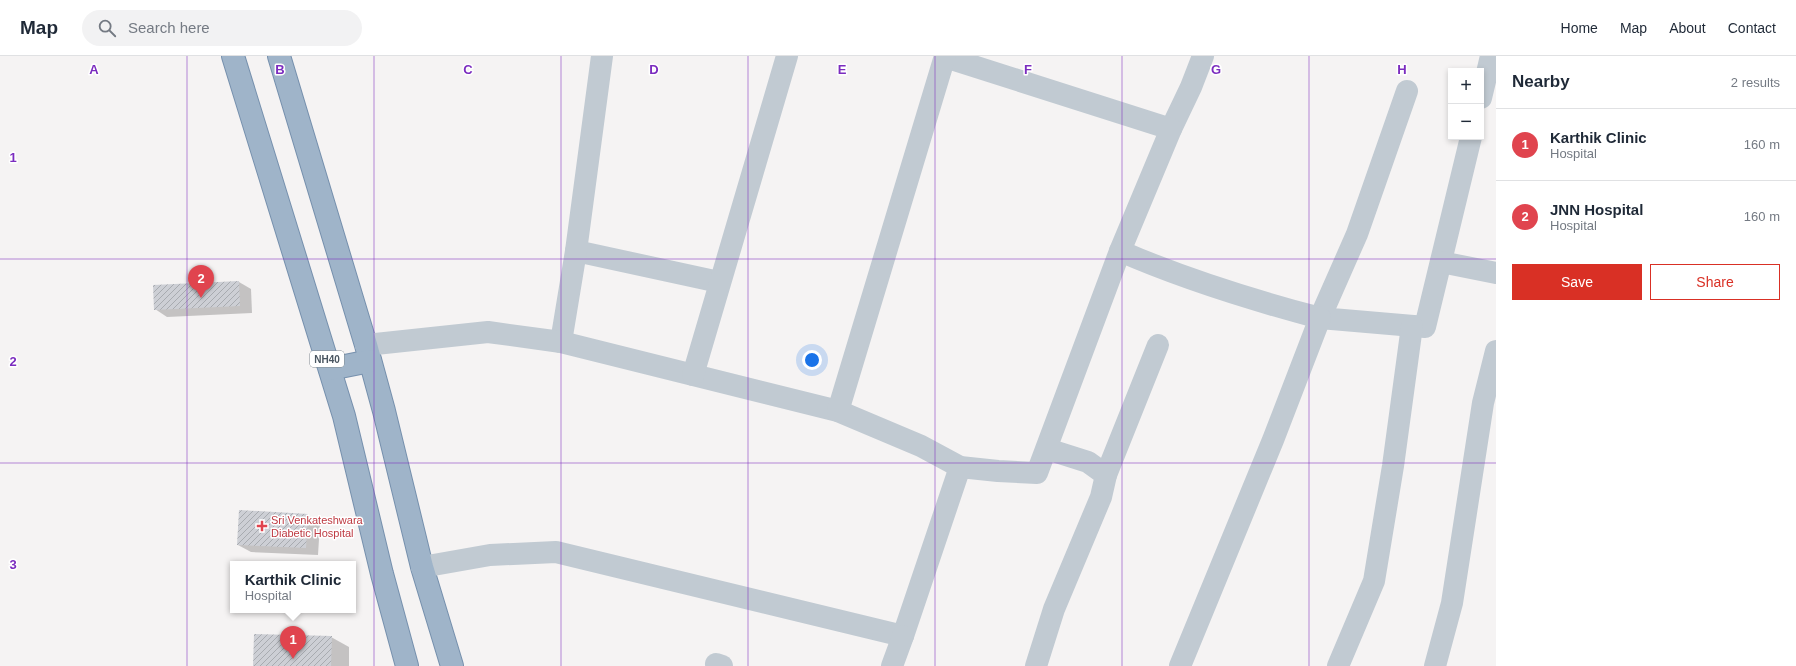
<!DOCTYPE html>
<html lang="en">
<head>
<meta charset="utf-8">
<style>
	:root { --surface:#fff; --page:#f2f2f3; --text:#1f2937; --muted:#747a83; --line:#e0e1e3; --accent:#d93025 }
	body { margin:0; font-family:Arial,sans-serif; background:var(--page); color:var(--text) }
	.controls { position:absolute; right:12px; top:12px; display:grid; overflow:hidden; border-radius:0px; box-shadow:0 2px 6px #0003 }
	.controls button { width:36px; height:36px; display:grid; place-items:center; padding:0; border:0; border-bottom:1px solid var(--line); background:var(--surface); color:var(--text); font:20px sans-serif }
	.you { position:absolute; left:812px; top:304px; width:14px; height:14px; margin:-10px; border:3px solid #fff; border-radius:50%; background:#1a73e8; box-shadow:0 0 0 6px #1a73e833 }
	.badge { display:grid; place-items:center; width:26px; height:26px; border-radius:50%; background:var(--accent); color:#fff; font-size:13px; font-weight:700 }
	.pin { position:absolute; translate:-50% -33px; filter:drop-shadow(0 1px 2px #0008) }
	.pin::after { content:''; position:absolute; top:21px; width:14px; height:12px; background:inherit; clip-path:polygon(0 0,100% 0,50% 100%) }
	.popup { position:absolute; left:230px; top:505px; width:126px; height:52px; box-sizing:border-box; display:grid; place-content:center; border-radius:0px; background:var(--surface); filter:drop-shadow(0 1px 3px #0005); font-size:13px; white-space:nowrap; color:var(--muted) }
	.popup b { font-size:15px; color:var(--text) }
	.popup::after { content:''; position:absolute; left:50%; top:100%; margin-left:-8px; border:8px solid transparent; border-top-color:var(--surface) }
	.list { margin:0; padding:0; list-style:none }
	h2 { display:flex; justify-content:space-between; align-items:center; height:52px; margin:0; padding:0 16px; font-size:17px }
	h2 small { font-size:13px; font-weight:400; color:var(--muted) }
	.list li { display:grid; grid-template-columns:26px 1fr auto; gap:12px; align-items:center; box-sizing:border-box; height:72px; padding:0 16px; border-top:1px solid var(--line) }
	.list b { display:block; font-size:15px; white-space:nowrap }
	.list p { margin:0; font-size:13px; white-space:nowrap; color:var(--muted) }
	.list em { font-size:13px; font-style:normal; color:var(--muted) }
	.actions { display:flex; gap:8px; padding:12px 16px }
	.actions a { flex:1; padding:9px 0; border:1px solid var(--accent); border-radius:0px; text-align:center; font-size:14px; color:var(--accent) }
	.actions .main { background:var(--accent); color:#fff }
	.icon { flex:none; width:22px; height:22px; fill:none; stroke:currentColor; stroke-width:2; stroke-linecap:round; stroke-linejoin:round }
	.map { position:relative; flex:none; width:1496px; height:610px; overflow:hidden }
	header { display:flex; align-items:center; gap:24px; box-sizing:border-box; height:56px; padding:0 20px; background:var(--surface); border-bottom:1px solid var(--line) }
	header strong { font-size:19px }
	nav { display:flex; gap:22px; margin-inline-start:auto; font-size:14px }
	.search { width:280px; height:36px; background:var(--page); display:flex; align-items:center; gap:10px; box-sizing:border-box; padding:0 14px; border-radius:22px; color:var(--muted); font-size:15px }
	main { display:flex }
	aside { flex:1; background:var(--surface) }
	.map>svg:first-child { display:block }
</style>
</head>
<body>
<header>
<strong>Map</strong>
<div class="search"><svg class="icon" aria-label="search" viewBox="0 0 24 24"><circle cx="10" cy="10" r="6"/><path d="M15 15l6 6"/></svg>Search here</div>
<nav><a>Home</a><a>Map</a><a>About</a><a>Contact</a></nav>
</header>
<main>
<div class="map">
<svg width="1496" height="610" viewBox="0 0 1496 610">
	<defs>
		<pattern id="building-hatch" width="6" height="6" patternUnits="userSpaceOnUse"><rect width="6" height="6" fill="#cdcfd5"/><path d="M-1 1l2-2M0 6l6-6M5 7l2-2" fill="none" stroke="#a8abb0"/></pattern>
	</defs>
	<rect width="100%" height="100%" fill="#f5f3f3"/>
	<!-- shadow -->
	<g fill="#0003">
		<polygon points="239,226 251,233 252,257 167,261 155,253"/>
		<polygon points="307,459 320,466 318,499 251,496 238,489"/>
		<polygon points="331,581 349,591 349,610 254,610"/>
	</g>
	<!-- building -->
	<g fill="url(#building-hatch)">
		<polygon points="239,225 240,250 154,254 153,229"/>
		<polygon points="239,454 308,458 306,492 237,489"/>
		<polygon points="254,578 332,580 331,610 253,610"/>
	</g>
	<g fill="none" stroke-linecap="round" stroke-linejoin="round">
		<defs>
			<g id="trunk">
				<polyline points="233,0 344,360 382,518 407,610"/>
				<polyline points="279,0 366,289 384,355 422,511 452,610"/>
				<polyline points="330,313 370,305"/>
			</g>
		</defs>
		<!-- trunk casing -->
		<use href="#trunk" stroke="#7690ad" stroke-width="24"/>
		<!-- minor -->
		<g stroke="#c1cad2" stroke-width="22">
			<polyline points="1407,35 1357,178 1320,262 1425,271 1471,81"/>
			<polyline points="1481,42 1491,0"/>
			<polyline points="1171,73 1191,31 1203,0"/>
			<polyline points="576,195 719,226"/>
			<path d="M1120,195C1184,223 1252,244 1320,262L1273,384L1180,610"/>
			<polyline points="1441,206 1496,217"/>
			<polyline points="561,286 576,195 602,0"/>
			<polyline points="366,289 488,276 561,286 838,355 921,390 960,411 998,415 1037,417 1120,195 1171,73 945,1"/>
			<polyline points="693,319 787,0"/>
			<polyline points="838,355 945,0"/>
			<polyline points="1106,419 1158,289"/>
			<polyline points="422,511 490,499 556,496 903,580 960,411"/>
			<polyline points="716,608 722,610"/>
			<polyline points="892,610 903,580"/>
			<polyline points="1036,610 1054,553 1101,441 1106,419 1088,406 1047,393"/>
			<polyline points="1338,610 1374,525 1393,410 1412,270"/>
			<polyline points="1435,610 1452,547 1483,347 1496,295"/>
		</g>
		<!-- trunk -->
		<use href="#trunk" stroke="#9fb4c9" stroke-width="22"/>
	</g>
	<!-- grid -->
	<path fill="none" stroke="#7b2cbf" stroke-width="1" stroke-opacity="0.55" d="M187,0V610M374,0V610M561,0V610M748,0V610M935,0V610M1122,0V610M1309,0V610M0,203H1496M0,407H1496"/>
	<!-- markers -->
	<path fill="#e0444e" stroke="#fff" stroke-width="1.5" d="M260 464h4v4h4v4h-4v4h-4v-4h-4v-4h4z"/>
	<g text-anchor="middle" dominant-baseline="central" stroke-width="3" stroke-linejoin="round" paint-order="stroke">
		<!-- shield labels -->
		<rect fill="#fff" stroke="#808990" stroke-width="1" x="310" y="295" width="34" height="16" rx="3"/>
		<g font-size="10" font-weight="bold" fill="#4a5661">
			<text x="327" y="303">NH40</text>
		</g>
		<!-- health labels -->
		<g font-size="11" fill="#be3a42" stroke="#fff" text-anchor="start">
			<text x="271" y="464">Sri Venkateshwara<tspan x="271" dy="13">Diabetic Hospital</tspan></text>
		</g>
	</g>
	<g font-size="13" text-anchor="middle" font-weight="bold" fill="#7b2cbf" stroke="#fff" stroke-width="3" stroke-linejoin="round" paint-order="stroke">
		<text x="94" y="18">A</text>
		<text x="280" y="18">B</text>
		<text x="468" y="18">C</text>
		<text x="654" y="18">D</text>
		<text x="842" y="18">E</text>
		<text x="1028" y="18">F</text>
		<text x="1216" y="18">G</text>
		<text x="1402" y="18">H</text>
		<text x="13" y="106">1</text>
		<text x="13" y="310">2</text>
		<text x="13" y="513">3</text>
	</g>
</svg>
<div class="controls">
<button>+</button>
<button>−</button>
</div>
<div class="you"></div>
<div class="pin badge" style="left:293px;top:603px;background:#e0444e">1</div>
<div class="popup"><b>Karthik Clinic</b>Hospital</div>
<div class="pin badge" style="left:201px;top:242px;background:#e0444e">2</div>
</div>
<aside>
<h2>Nearby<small>2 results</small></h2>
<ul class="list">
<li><span class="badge" style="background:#e0444e">1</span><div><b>Karthik Clinic</b><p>Hospital</p></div><em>160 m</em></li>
<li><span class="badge" style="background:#e0444e">2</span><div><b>JNN Hospital</b><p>Hospital</p></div><em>160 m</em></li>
</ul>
<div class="actions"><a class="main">Save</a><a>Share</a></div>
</aside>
</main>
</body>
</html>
